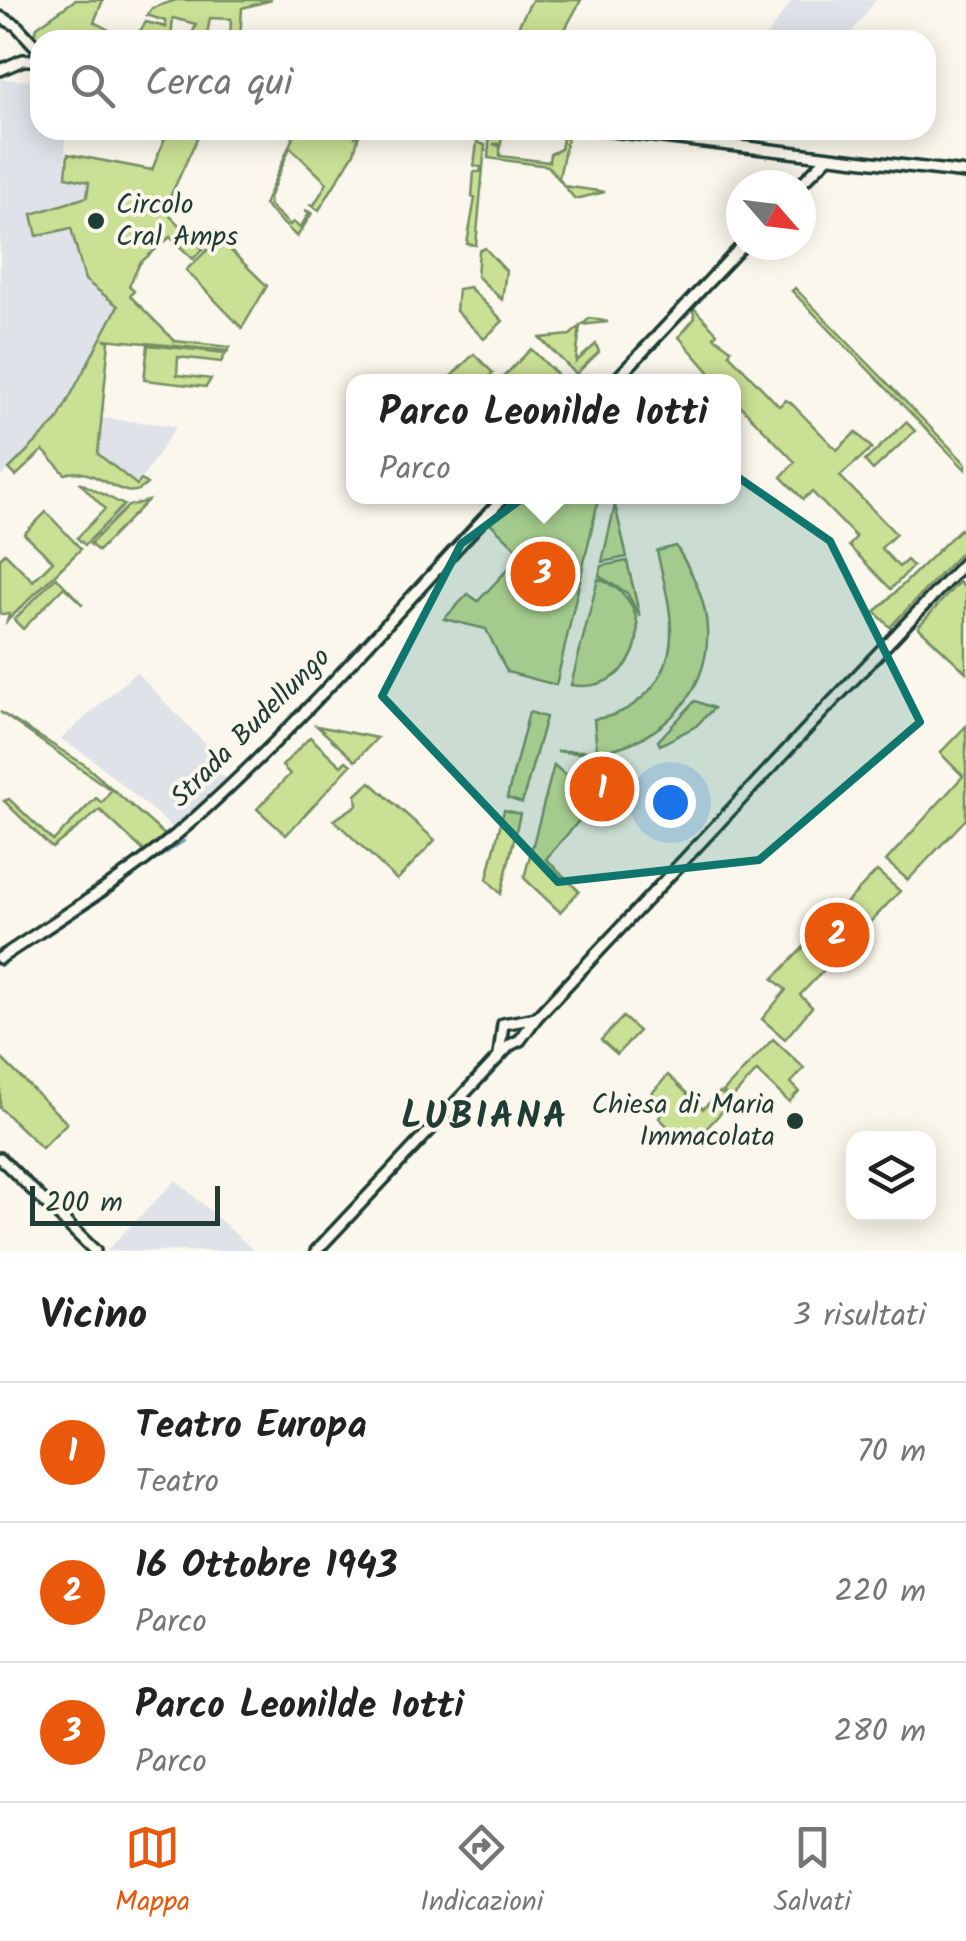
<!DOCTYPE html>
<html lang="it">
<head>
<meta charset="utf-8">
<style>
	:root { --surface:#fff; --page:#f2f2f2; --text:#222; --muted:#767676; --line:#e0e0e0; --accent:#ea580c }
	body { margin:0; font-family:Kalam,sans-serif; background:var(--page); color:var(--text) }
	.controls { position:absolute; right:30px; bottom:30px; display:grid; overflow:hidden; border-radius:20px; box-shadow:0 5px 25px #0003 }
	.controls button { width:90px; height:90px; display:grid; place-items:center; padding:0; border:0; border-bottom:2px solid var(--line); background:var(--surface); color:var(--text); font:50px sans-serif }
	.compass { position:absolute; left:726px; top:170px; width:90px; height:90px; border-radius:50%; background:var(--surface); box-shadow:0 5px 25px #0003; rotate:118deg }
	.scale { position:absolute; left:30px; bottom:25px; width:190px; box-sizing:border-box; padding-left:10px; border:5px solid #1f3d34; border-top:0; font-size:28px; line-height:35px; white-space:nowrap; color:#1f3d34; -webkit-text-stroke:8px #fbf7ec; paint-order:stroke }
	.you { position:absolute; left:670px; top:802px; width:35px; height:35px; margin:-25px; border:8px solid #fff; border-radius:50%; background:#1a73e8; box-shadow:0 0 0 15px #1a73e833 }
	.badge { display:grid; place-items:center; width:65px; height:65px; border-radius:50%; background:var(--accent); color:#fff; font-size:32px; font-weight:700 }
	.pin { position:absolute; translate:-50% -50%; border:5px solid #fff; box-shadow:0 2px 10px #0006 }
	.popup { position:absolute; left:346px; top:374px; width:395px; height:130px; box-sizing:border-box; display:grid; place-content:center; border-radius:20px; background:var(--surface); filter:drop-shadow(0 2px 8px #0005); font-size:32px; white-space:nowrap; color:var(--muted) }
	.popup b { font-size:38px; color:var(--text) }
	.popup::after { content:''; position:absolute; left:50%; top:100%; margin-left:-20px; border:20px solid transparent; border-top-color:var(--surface) }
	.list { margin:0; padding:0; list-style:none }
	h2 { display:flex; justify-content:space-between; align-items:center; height:130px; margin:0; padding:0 40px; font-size:42px }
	h2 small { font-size:32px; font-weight:400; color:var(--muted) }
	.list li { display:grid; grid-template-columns:65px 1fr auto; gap:30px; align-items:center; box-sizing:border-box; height:140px; padding:0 40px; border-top:2px solid var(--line) }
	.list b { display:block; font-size:38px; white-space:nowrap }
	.list p { margin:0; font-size:32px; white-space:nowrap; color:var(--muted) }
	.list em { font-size:32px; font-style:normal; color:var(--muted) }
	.icon { flex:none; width:55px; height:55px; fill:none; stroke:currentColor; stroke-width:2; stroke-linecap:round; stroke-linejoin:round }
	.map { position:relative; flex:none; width:966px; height:1251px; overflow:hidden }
	.search { position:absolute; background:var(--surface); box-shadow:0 5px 25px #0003; left:30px; right:30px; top:30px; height:110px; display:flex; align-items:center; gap:25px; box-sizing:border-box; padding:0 35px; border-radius:30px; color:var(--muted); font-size:38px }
	.sheet { height:550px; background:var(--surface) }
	nav { display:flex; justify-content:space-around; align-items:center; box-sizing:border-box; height:140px; border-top:2px solid var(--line); background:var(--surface); font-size:28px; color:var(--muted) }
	nav a { display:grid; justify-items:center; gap:5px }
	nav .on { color:var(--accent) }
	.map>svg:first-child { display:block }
</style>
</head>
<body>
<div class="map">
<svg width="966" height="1251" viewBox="0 0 966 1251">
	<rect width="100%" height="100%" fill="#fbf7ec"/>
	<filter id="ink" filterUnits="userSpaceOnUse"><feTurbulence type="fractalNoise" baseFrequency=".01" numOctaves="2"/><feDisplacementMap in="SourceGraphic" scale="20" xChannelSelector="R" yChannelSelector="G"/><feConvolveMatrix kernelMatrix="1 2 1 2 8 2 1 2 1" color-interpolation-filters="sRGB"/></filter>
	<g filter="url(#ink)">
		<!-- built -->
		<g fill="#dfe3e9">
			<polygon points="792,0 876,0 846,40 764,40"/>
			<polygon points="0,79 40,81 40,130 65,130 66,176 89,182 87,197 38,236 71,228 85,280 118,306 57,421 0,478"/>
			<polygon points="101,418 176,426 138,485 98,454"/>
			<polygon points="136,672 223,762 216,769 227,780 173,828 92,759 61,739"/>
			<polygon points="176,1180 254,1251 106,1251"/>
		</g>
		<!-- green -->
		<g fill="#cae095" stroke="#748e64" stroke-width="2.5">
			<polygon points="75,0 103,0 94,22 128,40 39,41 34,37 37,27"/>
			<polygon points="176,0 272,0 242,8 240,40 230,40 231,19 210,18 206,40 190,40 196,24 173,18 171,40 134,40 146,22 166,27 165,21 147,15 152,8"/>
			<polygon points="532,0 581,0 559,40 511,40"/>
			<path d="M168,130H201L164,210L203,249L193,259L170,237L140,263L129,286L134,291L130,296L175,341L230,347L228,351L104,339L109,341L98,454L137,485L141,480L147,484C123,509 99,463 65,474L43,450L16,476L9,469L57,421L118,306L85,280L71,228L37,236L32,214L87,197L89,182L66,177L68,154L152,170Z"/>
			<polygon points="296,130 355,130 355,137 359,135 354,153 319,210 309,204 314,205 327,183 290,147 269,198 270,206 290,225 293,222 300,228 309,213 305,210 312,213 297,237 264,205"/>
			<polygon points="490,130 502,134 501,144 493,144 500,146 500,156 549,162 550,154 561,149 564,133 568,134 559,178 564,186 605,192 575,199 548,166 488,158"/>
			<polygon points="477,142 485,145 476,245 467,244 475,198 472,197 474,172 480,172 481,167 474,166"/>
			<polygon points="219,239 267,286 242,328 186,270"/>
			<polygon points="485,248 506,271 502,300 477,276 479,251"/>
			<polygon points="469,287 503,321 484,339 456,311 458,289"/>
			<polygon points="795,288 966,464 966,470 792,291"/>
			<polygon points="691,305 717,333 714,337 731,349 729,354 779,406 786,400 791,403 837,450 856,432 872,448 840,476 896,534 881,548 899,567 907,560 913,566 891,589 849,546 856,537 812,492 803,499 781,477 795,462 733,398 733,382 717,381 679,337 695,318"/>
			<polygon points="590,318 608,322 580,325 576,362 596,344 599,352 576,374 540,338 570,335"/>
			<polygon points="148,345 226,353 221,362 178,357 177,375 211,379 206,387 144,380"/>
			<polygon points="531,349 564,381 506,381 502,378"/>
			<polygon points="474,354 493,373 484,381 446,381"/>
			<polygon points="906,422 915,431 873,470 865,461"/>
			<polygon points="79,482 124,505 85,545 77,538 105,509"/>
			<polygon points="511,497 599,497 556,685 507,672 486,629 444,619 468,594 478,601 522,554 488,521"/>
			<polygon points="147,501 98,551 90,544 128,506"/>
			<polygon points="615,505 627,557 602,562"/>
			<polygon points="46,512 81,549 7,621 9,614 0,614 0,558 5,553 33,581 53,561 24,534"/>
			<polygon points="960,529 966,536 966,547 890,627 875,612"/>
			<path d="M676,546C690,569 702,591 706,618C718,704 637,765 557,751H597L594,719C613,717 629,710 643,697C688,656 668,602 657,551Z"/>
			<polygon points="627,561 640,617 627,593 599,576 601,566"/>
			<polygon points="56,577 83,605 64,587 23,629 14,620"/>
			<path d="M598,579C665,601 641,696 571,685Z"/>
			<polygon points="959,582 966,589 966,672 918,627"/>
			<polygon points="695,701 714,708 696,726 660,745 658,741"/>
			<polygon points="0,712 85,765 166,836 145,852 100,810 52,848 4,801 9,799 53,841 96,798 102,803 111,790"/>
			<polygon points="529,712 546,717 522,803 507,798"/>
			<polygon points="317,726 377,738 355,761"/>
			<polygon points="966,726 966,819 908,880 886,861 963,776 940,753"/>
			<polygon points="310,737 341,766 346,761 351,765 286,835 257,809 290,774 282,766"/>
			<polygon points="554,765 583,790 577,798 589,809 546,859 579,891 560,912 524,878"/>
			<polygon points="370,782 435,840 397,880 334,820 357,805 356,795"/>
			<polygon points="504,810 520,814 501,894 487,879"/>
			<polygon points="877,871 900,891 800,995 812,1007 785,1039 762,1019 786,990 773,979"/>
			<polygon points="623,1017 639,1031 617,1054 601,1040"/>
			<polygon points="773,1039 804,1068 791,1083 799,1091 789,1102 757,1071 731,1099 723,1092"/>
			<polygon points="0,1057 67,1123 42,1148 0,1108"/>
			<polygon points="668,1075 703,1109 720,1092 731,1102 689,1147 659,1118 667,1108 652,1093"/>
		</g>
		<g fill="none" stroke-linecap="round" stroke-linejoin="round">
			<!-- stream -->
			<polyline stroke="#6b99ad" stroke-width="2.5" points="0,966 184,841"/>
			<defs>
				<g id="tertiary">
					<polyline points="800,185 828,157"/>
					<polyline points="614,382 743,245"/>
					<polyline points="815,720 966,561"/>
					<path d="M0,958C65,915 134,873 192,821C304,721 402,605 505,496"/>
					<polyline points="499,1055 503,1024 536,1018"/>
					<polyline points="0,1158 95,1251"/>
					<polyline points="316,1251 510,1045 520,1040 536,1018 817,718"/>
				</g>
				<g id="secondary">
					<polyline points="0,17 16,25 40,51"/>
					<polyline points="0,70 23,60 40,60"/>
					<polyline points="603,130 966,173"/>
				</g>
			</defs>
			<!-- tertiary casing -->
			<use href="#tertiary" stroke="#1f3d34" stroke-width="16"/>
			<!-- secondary casing -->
			<use href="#secondary" stroke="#1f3d34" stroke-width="16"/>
			<!-- tertiary -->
			<use href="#tertiary" stroke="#fbf7ec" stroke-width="9"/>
			<!-- secondary -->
			<use href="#secondary" stroke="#fbf7ec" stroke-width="9"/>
		</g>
	</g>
	<!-- marked area -->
	<path fill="#0f766e" fill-opacity="0.2" stroke="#0f766e" stroke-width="8" stroke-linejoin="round" d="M641,410L830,541L920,722L759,860L558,882L382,696L461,544Z"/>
	<!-- markers -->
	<g fill="#1f3d34" stroke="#fbf7ec" stroke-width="4">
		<circle cx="96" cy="221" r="10"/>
		<circle cx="795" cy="1121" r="10"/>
	</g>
	<g text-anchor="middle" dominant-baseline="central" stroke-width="8" stroke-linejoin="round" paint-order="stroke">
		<!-- poi labels -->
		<g font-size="28" fill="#1f3d34" stroke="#fbf7ec" text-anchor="start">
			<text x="116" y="205">Circolo<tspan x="116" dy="32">Cral Amps</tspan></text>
			<text x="775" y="1105" text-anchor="end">Chiesa di Maria<tspan x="775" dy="32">Immacolata</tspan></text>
		</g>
		<!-- street labels -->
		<g font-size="28" fill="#1f3d34" stroke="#fbf7ec">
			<text transform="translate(251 728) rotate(-45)">Strada Budellungo</text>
		</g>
		<!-- district labels -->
		<g font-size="38" font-weight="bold" letter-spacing="2.5" fill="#1f3d34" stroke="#fbf7ec">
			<text x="485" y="1118">LUBIANA</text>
		</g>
	</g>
</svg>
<div class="controls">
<button><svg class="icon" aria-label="layers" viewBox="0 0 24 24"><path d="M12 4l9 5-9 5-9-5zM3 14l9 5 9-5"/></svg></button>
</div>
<svg class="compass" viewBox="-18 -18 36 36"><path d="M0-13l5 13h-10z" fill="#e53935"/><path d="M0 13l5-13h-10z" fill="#767676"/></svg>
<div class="scale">200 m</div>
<div class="you"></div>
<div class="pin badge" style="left:602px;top:789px">1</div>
<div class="pin badge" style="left:837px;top:935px">2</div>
<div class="pin badge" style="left:543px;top:574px">3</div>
<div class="popup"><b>Parco Leonilde Iotti</b>Parco</div>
<div class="search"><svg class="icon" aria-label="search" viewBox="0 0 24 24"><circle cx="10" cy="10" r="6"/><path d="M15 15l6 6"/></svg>Cerca qui</div>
</div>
<section class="sheet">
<h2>Vicino<small>3 risultati</small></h2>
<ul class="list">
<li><span class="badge">1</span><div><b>Teatro Europa</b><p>Teatro</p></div><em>70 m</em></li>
<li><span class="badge">2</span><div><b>16 Ottobre 1943</b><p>Parco</p></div><em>220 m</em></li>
<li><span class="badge">3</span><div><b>Parco Leonilde Iotti</b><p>Parco</p></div><em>280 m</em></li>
</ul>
</section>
<nav>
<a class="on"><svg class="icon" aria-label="map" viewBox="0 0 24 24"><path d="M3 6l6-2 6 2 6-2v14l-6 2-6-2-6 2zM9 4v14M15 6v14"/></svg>Mappa</a>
<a><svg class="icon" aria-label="directions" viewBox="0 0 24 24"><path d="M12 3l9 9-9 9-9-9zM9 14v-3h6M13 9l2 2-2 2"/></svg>Indicazioni</a>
<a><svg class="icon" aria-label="saved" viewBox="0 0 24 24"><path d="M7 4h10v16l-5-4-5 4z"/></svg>Salvati</a>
</nav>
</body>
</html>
